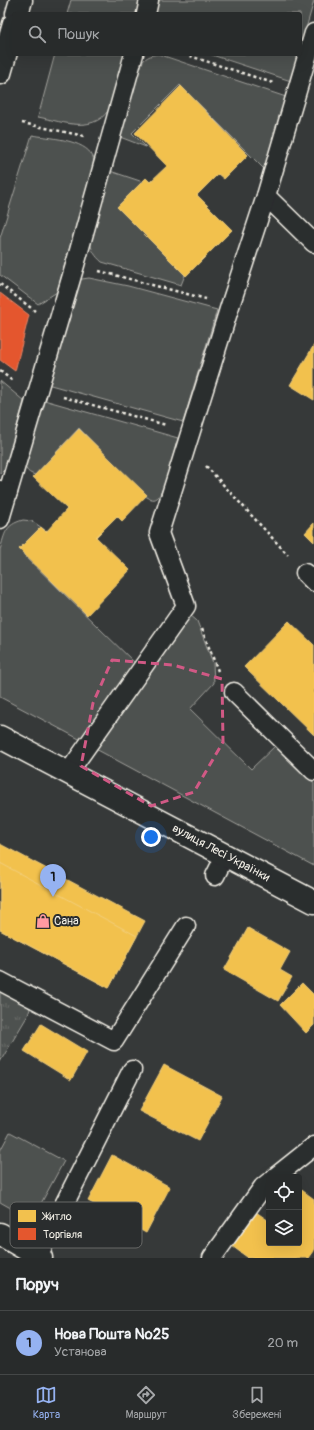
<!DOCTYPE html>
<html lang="uk">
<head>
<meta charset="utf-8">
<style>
	:root { --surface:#282b2b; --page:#303333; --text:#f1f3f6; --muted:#a5a7a9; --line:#444747; --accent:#95b2f1 }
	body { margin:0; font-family:Pangolin,sans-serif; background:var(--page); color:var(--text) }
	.controls { position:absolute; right:12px; bottom:12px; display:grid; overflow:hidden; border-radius:4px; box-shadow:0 4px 16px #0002 }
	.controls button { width:36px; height:36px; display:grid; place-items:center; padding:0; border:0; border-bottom:1px solid var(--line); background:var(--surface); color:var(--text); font:20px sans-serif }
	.you { position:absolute; left:151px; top:837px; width:14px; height:14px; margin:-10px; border:3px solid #fff; border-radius:50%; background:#1a73e8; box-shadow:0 0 0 6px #1a73e833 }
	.badge { display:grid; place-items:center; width:26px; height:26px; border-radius:50%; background:var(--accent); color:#111; font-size:13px; font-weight:700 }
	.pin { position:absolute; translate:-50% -33px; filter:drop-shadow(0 1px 2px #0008) }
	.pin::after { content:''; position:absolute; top:21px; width:14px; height:12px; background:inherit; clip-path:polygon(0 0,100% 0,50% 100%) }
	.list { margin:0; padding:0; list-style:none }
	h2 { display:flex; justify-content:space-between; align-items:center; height:52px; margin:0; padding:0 16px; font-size:17px }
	h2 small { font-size:13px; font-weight:400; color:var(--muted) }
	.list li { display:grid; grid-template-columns:26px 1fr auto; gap:12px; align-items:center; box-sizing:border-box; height:64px; padding:0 16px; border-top:1px solid var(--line) }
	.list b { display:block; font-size:15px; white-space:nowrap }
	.list p { margin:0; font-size:13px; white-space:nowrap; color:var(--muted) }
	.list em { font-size:13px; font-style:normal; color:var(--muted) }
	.icon { flex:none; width:22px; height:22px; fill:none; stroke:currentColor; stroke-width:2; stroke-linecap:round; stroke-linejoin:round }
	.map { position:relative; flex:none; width:314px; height:1258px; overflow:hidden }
	.search { position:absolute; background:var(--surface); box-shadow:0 4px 16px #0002; left:12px; right:12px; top:12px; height:44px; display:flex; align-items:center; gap:10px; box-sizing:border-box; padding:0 14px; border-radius:4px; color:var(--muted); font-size:15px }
	.sheet { height:116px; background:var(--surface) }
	nav { display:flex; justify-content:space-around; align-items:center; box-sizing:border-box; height:56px; border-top:1px solid var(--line); background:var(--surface); font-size:11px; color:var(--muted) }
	nav a { display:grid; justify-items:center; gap:2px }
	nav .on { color:var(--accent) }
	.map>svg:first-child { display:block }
</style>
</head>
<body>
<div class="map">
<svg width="314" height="1258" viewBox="0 0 314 1258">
	<defs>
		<pattern id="park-tufts" width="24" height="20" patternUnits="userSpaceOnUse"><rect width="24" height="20" fill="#4e514f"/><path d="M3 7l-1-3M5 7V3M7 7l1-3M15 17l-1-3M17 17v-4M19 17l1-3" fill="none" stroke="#686a68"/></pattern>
	</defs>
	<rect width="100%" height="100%" fill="#363939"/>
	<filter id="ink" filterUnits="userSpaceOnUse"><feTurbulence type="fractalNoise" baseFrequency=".025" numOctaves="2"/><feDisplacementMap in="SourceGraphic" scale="8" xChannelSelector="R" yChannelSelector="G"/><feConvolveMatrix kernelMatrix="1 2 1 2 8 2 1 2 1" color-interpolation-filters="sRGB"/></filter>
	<g filter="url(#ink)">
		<!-- green -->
		<g fill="#4e514f" stroke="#a1a19c">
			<polygon points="71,0 140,0 136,14 67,14"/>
			<polygon points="159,0 314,0 314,1 300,49 300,14 155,14"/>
			<path d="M55,54H125L112,104C97,136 64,122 38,117Z"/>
			<path d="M158,54L286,97L265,170L180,85L132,133L146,147L120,137C124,121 134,71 144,60C148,56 153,55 158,54Z"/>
			<polygon points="209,54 298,54 291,81"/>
			<path d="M32,135C48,138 85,139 93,157C94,159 93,163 93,166L57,292L38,304L0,275V238Z"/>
			<path d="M110,171L146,183L121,209L185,275L181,285L102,262C95,256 92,251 90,242Z"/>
			<polygon points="89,278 128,286 217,310 183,422 47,384 78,283 82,279"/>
			<polygon points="0,381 24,401 7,464 5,469 0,474"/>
			<path d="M44,400L178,438C175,448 164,494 157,498C153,501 149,498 145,496L79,428L35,475C29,473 26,471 25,465Z"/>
			<path d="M23,520L32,521L45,530L23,554L136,664L81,740L0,697V550C5,533 5,525 23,520Z"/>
			<polygon points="189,614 197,621 213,663 214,683 190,709 251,769 275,746 314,783 314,866 92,747"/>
			<polygon points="10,1132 64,1161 32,1220 0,1202 0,1151"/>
		</g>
		<!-- park -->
		<polygon fill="url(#park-tufts)" stroke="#a1a19c" points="0,989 28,1006 30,1009 28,1015 0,1062"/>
		<!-- homes -->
		<g fill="#f2c14e" stroke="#f3cf7c">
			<polygon points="181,86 248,155 224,179 218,174 197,195 232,230 186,276 117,207 146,178 150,182 167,166 135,133"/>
			<polygon points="314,345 314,400 290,385"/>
			<polygon points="79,429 147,495 122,521 117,516 96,537 130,570 87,615 19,549 41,527 46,532 67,509 33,477"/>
			<polygon points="314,523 314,542 305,533"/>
			<polygon points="289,621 314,645 314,735 244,667"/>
			<polygon points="0,844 145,921 109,988 0,930"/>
			<polygon points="0,863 137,936 109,988 0,930"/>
			<polygon points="248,928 290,952 280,970 292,977 278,1001 224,970"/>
			<polygon points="302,983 314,995 314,1025 306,1033 280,1005"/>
			<polygon points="41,1024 87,1052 71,1080 24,1051"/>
			<polygon points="164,1065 222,1096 198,1141 139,1111"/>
			<polygon points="112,1155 170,1187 146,1233 88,1201"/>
			<polygon points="299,1188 314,1199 314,1251 309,1258 246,1258 247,1257 232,1246 256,1212 269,1221 269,1243 299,1243"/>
		</g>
		<!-- shops -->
		<polygon fill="#e4572e" stroke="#e98566" points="0,293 29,315 15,371 0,360"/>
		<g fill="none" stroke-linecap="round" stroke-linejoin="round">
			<defs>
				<g id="lane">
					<polyline points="146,14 149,0"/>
					<polyline points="266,196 314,243"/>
					<polyline points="0,490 8,492 75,265 134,54"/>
					<polyline points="0,519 8,492"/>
					<polyline points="305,573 314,582"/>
					<polyline points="234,692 314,771"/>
					<polyline points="68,773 186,606 159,533 230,306 266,196 314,33"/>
					<polyline points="215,876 225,856"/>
					<polyline points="0,981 114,1041 186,926"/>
					<polyline points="275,1177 314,1146"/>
					<polyline points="38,1256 132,1070"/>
					<polyline points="212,1258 263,1187 269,1182"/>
				</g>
				<g id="street">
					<polyline points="0,737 314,902"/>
					<polyline points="0,1234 41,1258"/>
				</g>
				<g id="primary">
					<polyline points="17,14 21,0"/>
					<polyline points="0,73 14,24"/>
				</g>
			</defs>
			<!-- lane casing -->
			<use href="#lane" stroke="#f4f1e8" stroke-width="21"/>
			<!-- street casing -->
			<use href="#street" stroke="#f4f1e8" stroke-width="25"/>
			<!-- primary casing -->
			<use href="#primary" stroke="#f4f1e8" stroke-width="25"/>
			<!-- path -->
			<g stroke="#f4f1e8" stroke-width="2.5" stroke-dasharray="3 3" stroke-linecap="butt">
				<polyline points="184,54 273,83"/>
				<polyline points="22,123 84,136"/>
				<polyline points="99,271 206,299"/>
				<polyline points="0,284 35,311"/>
				<polyline points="0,371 14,382"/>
				<polyline points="63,397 166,425"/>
				<polyline points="206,466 288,555"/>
				<polyline points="202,629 218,671"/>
			</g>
			<!-- lane -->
			<use href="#lane" stroke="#2a2d2e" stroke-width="18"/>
			<!-- street -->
			<use href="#street" stroke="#2a2d2e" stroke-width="22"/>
			<!-- primary -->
			<use href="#primary" stroke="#2a2d2e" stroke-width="22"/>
		</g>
	</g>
	<!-- marked area -->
	<path fill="none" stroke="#d15985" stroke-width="3" stroke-dasharray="8 5" stroke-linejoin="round" d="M112,660L173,665L222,679L223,742L194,792L151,806L81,766L93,703Z"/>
	<!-- icons -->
	<defs>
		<symbol id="shop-bare" viewBox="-9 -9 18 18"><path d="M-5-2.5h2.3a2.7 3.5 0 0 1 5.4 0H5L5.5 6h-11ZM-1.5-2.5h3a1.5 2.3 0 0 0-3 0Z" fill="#ff9aa2" stroke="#2a2d2e" stroke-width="2.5" paint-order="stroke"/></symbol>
	</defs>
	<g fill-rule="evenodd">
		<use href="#shop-bare" x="33" y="911" width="20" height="20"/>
	</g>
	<g text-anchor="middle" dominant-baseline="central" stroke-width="4" stroke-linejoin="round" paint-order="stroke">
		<!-- street labels -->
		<g font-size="12" fill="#f4f1e8" stroke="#2a2d2e">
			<text transform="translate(221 853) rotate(28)">вулиця Лесі Українки</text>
		</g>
		<!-- poi labels -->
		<g font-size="12" fill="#f4f1e8" stroke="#2a2d2e" text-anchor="start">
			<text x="54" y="921">Сана</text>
		</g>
	</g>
	<!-- legend -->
	<rect x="10" y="1202" width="132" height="46" rx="6" fill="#2a2d2e" stroke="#676866" stroke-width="1"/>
	<rect x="18" y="1210" width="18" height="12" fill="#f2c14e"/>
	<rect x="18" y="1228" width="18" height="12" fill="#e4572e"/>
	<g font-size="11" fill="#f4f1e8">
		<text x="43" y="1220">Житло</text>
		<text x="43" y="1238">Торгівля</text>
	</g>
</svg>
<div class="controls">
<button><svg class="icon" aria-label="locate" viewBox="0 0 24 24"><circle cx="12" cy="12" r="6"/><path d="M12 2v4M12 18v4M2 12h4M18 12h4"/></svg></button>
<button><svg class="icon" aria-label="layers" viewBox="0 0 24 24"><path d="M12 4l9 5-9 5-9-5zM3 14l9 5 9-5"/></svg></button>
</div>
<div class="you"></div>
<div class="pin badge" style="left:53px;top:897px">1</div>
<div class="search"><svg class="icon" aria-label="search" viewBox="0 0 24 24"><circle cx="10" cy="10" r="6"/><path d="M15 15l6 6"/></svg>Пошук</div>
</div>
<section class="sheet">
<h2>Поруч<small></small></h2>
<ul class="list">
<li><span class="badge">1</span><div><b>Нова Пошта №25</b><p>Установа</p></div><em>20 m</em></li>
</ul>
</section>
<nav>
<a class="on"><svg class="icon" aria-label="map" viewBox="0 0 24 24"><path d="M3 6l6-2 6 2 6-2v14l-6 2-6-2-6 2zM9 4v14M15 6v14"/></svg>Карта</a>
<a><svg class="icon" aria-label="directions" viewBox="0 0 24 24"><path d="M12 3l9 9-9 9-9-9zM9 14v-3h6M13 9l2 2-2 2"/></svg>Маршрут</a>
<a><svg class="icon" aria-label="saved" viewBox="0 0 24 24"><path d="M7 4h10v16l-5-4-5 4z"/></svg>Збережені</a>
</nav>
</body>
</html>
